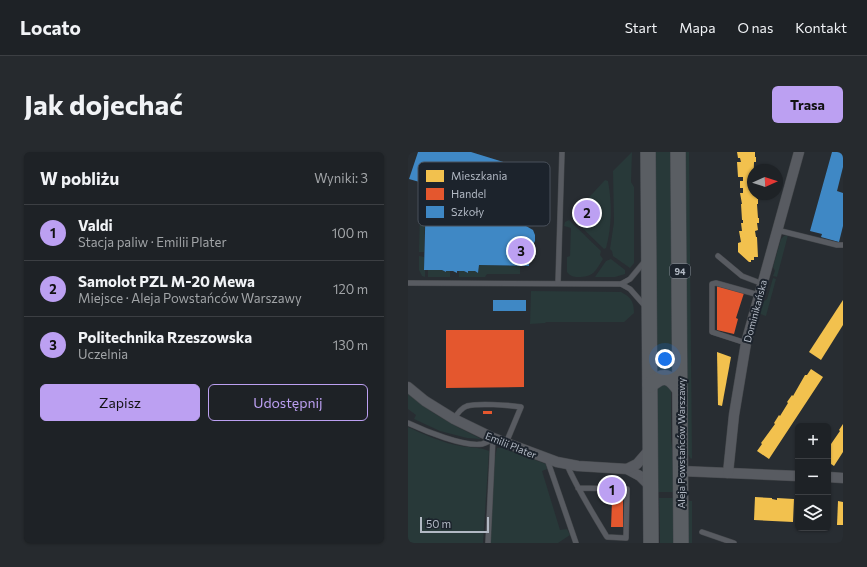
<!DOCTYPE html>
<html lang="pl">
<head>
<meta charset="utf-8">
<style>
	:root { --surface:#1e2226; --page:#262a2e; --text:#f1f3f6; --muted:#a1a4a7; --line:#3c3f43; --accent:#bca0f2 }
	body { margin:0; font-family:Commissioner,sans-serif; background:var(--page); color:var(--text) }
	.controls { position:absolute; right:12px; bottom:12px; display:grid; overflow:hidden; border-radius:6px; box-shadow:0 1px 3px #0004 }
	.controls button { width:36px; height:36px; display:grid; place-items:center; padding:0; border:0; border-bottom:1px solid var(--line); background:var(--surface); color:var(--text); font:20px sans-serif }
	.compass { position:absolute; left:339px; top:12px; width:36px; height:36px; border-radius:50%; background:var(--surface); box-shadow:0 1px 3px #0004; rotate:87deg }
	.scale { position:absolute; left:12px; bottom:10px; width:69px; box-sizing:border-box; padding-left:4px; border:2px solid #b2b9c4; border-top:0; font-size:11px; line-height:14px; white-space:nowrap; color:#b2b9c4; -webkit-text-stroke:3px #1c232c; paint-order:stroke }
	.you { position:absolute; left:257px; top:207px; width:14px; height:14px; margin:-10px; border:3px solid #fff; border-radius:50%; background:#1a73e8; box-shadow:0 0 0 6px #1a73e833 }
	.badge { display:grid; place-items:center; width:26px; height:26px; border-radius:50%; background:var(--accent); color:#111; font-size:13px; font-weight:700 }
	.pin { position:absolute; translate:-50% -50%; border:2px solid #fff; box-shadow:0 1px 4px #0006 }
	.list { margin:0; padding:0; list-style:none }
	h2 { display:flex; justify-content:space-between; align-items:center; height:52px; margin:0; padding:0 16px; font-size:17px }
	h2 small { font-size:13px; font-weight:400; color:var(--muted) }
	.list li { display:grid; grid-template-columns:26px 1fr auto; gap:12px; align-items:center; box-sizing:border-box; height:56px; padding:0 16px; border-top:1px solid var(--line) }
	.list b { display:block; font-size:15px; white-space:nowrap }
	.list p { margin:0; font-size:13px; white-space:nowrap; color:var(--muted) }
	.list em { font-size:13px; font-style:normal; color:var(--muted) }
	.actions { display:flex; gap:8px; padding:12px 16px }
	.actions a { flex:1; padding:9px 0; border:1px solid var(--accent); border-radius:6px; text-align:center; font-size:14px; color:var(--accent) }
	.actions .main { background:var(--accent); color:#111 }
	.icon { flex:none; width:22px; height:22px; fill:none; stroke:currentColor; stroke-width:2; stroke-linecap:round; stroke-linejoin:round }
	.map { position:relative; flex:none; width:435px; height:391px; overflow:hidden; border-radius:6px }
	header { display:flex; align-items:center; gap:24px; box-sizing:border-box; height:56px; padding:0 20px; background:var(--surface); border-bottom:1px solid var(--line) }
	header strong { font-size:19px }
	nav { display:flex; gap:22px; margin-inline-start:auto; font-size:14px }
	.intro { display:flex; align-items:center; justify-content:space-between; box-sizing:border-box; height:96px; padding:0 24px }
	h1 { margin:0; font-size:28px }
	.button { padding:10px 18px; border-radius:6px; background:var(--accent); color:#111; font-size:14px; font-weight:700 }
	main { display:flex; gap:24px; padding:0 24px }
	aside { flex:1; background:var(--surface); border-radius:6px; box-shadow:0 1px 3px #0004 }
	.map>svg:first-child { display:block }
</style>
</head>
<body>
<header>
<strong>Locato</strong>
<nav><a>Start</a><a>Mapa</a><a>O nas</a><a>Kontakt</a></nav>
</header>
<div class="intro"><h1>Jak dojechać</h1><a class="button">Trasa</a></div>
<main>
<aside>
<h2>W pobliżu<small>Wyniki: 3</small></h2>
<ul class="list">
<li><span class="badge">1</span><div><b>Valdi</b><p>Stacja paliw · Emilii Plater</p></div><em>100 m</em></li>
<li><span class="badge">2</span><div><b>Samolot PZL M-20 Mewa</b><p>Miejsce · Aleja Powstańców Warszawy</p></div><em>120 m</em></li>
<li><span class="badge">3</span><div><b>Politechnika Rzeszowska</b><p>Uczelnia</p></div><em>130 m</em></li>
</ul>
<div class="actions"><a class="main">Zapisz</a><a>Udostępnij</a></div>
</aside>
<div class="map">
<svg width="435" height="391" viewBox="0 0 435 391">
	<rect width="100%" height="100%" fill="#282d32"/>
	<!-- green -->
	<g fill="#283939">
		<polygon points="224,0 223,30 226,35 226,111 222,116 205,104 204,99 202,97 206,70 205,19"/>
		<polygon points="246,0 265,0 265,220 249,221"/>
		<polygon points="276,0 281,0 284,306 283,307 278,299"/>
		<path d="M197,28L200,29C204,51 204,74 198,96L196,97L163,65Z"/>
		<polygon points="12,60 17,61 16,100 11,100"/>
		<path d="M161,68L193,99L192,103L195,107C187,120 185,125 170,125C165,125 162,124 159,120V105L162,104L163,76L156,74L157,70Z"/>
		<polygon points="380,83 369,125 365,124 367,119 365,115 373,87 376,84"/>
		<polygon points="11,104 16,105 16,118 17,118 17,125 14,124 11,118"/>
		<polygon points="203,107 217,118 217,122 207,125 187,125 198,109"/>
		<polygon points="71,113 112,114 112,122 79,122 77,125 51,125 51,119 56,119 59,121 60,119 67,119 70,121"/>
		<polygon points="20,118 34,118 37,120 38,119 42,119 42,125 20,125"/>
		<polygon points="365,126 368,127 358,164 352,162 355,150 359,147"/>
		<path d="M123,139L213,140C223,145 226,150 226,161L216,170H138L137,171L122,172Z"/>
		<polygon points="253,231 263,236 263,287 267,324 267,340 250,340 248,323 247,239"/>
		<path d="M0,242C22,261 47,274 73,287L59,286L32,279L6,267L8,263L0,257Z"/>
		<path d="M0,275C17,283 35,291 53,294C63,296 72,295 81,299L75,391H0Z"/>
		<polygon points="89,296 94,296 138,312 139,317 134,319 152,378 159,377 162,383 150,391 82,391 87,306"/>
		<polygon points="251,346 268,346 268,391 252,391"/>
		<rect x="279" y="349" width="5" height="42"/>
	</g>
	<!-- homes -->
	<g fill="#f2c14e">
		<polygon points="329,0 347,0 347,5 348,5 348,10 346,10 345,42 348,42 349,47 350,47 350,52 349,52 350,66 351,66 351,71 349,71 350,78 347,79 348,85 349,85 350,105 346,105 346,108 343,108 343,110 341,110 330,100 330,91 333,90 331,79 334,79 333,71 335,71 335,68 334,68 333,52 334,52 332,41 335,41 335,36 332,36 332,29 335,29 335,25 330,25 329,10 333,10 332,6 330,6"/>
		<polygon points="435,148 435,173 413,208 401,200"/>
		<polygon points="309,200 323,205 314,254 310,253"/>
		<polygon points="403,217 415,225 361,307 349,299 354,292 353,291 367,272 366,271 371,263 372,264 380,251 379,250 384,243 385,244 397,223 399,223"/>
		<polygon points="435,272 435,300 426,314 420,310 420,295 422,291 423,292 432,279 431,278"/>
		<polygon points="347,345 364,346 364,347 369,348 369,346 386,347 385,370 346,368"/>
		<polygon points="430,349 435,350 435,373 429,373"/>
	</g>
	<!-- shops -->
	<g fill="#e4572e">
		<polygon points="309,134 336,141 328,166 330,167 326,182 309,178"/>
		<polygon points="38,178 116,178 116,235 38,236"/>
		<rect x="75" y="259" width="9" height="3"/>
		<polygon points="203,326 215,349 215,375 203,375 204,349 194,331"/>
	</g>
	<!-- schools -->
	<g fill="#3f88c5">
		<polygon points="10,0 63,0 118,17 110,42 104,49 99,52 90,53 74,49 71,58 118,74 125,78 127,83 127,89 124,95 119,99 119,104 121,104 121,114 71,113 70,121 67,119 60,119 60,121 56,119 49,119 49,121 45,119 38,119 38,120 34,118 16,118 18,42 33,47 36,37 1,27"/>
		<polygon points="424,0 435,0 435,15 429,39 435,41 435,74 431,90 413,85 414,82 402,79"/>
		<rect x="85" y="148" width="33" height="11"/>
	</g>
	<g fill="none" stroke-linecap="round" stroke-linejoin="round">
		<defs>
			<g id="service">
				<polyline points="369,78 429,93 435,93"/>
				<polyline points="310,104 334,124 355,132"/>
				<polyline points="0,131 213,132 222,127 237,109"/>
				<polyline points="150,131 154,0"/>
				<polyline points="213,132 222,137 237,154"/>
				<polyline points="338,191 304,180 304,132 308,131 351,143"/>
				<path d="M46,267C49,262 53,256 59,254C70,251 101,253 113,255L98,291"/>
				<path d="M0,271C17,279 56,295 74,292C78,291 82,289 85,286"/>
				<polyline points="139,307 168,391"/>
				<path d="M159,313C170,338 185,362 199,385L218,386L219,337L170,336"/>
				<polyline points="294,380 326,391"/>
				<polyline points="80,391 85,286"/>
			</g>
			<g id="minor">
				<polyline points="0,235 17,249 46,267 85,286 149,310 170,314 219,317 232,324 242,334"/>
				<polyline points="219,317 229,312 242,297"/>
				<polyline points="273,319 390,324"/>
				<polyline points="320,321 326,263 338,191 391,0"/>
				<polyline points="420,325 435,326"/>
			</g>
			<g id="primary">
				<polyline points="240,0 243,391"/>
				<polyline points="270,0 273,391"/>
				<path d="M242,233C256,221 262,224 272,238"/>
			</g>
		</defs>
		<!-- service casing -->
		<use href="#service" stroke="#46494d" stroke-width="6"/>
		<!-- minor casing -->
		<use href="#minor" stroke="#46494d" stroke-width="11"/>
		<!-- primary casing -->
		<use href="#primary" stroke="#45494f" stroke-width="16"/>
		<!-- service -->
		<use href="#service" stroke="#585b61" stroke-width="5"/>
		<!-- minor -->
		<use href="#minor" stroke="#585b61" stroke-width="10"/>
		<!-- primary -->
		<use href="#primary" stroke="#5a5e63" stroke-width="15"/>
	</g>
	<g text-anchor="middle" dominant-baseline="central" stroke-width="4" stroke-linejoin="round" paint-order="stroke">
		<!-- shield labels -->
		<rect fill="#1c232c" stroke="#858c96" stroke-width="1" x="262" y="112" width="20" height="14" rx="3"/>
		<g font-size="9" font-weight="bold" fill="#b2b9c4">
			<text x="272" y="119">94</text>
		</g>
		<!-- street labels -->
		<g font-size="10" fill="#b2b9c4" stroke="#1c232c">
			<text transform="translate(347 159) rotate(-75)">Dominikańska</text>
			<text transform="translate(273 291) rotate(-90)">Aleja Powstańców Warszawy</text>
			<text transform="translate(103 293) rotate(22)">Emilii Plater</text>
		</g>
	</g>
	<!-- legend -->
	<rect x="10" y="10" width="132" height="64" rx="6" fill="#1c232c" stroke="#49505a" stroke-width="1"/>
	<rect x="18" y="18" width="18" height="12" fill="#f2c14e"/>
	<rect x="18" y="36" width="18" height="12" fill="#e4572e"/>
	<rect x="18" y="54" width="18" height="12" fill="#3f88c5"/>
	<g font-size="11" fill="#b2b9c4">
		<text x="43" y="28">Mieszkania</text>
		<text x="43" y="46">Handel</text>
		<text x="43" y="64">Szkoły</text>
	</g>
</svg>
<div class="controls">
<button>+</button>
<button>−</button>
<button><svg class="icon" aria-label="layers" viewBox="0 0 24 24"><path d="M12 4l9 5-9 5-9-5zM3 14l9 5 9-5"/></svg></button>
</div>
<svg class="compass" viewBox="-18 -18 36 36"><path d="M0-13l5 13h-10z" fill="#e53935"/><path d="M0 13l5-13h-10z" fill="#a1a4a7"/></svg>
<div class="scale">50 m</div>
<div class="you"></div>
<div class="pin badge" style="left:204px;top:338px">1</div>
<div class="pin badge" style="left:179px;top:61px">2</div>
<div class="pin badge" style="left:113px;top:99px">3</div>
</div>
</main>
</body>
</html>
